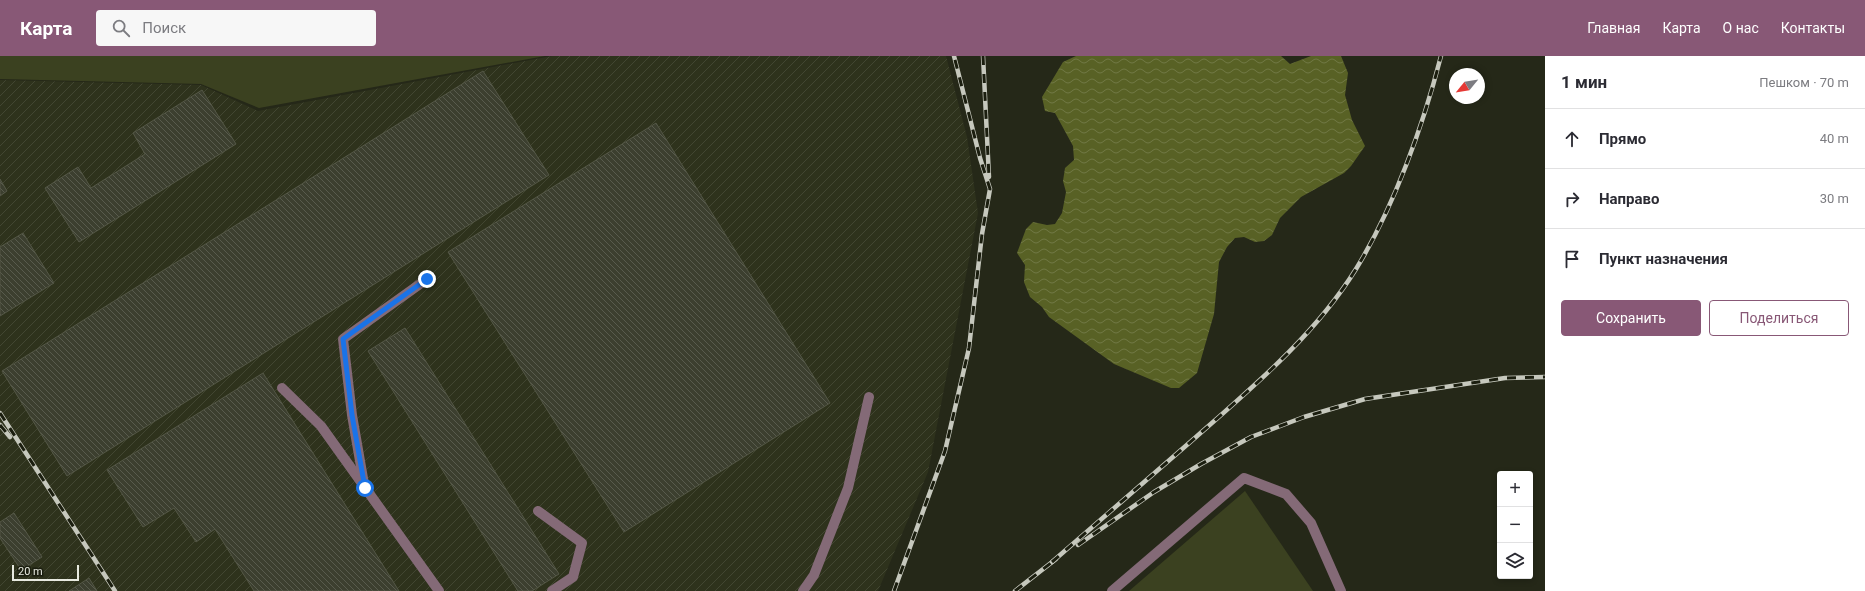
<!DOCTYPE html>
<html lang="ru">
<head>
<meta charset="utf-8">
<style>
	:root { --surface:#fff; --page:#f7f7f7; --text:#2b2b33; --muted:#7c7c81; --line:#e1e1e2; --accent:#885876 }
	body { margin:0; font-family:Roboto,sans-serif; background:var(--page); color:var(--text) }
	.controls { position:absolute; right:12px; bottom:12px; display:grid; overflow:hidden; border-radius:4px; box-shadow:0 2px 6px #0003 }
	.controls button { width:36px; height:36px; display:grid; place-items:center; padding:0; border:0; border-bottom:1px solid var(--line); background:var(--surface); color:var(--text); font:20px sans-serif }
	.compass { position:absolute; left:1449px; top:12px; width:36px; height:36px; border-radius:50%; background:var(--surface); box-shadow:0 2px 6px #0003; rotate:240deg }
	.scale { position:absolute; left:12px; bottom:10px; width:67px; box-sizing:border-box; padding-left:4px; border:2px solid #e8eae0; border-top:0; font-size:11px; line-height:14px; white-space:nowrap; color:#e8eae0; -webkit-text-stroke:3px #1b1e0f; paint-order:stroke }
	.stop { position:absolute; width:12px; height:12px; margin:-9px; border:3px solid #1a73e8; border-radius:50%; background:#fff }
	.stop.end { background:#1a73e8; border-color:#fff; box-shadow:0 1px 4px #0008 }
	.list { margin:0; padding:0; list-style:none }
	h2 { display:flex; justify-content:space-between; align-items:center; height:52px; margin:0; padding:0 16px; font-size:17px }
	h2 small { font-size:13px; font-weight:400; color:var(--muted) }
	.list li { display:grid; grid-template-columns:26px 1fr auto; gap:12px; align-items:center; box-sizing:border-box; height:60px; padding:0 16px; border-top:1px solid var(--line) }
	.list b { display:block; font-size:15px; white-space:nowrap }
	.list em { font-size:13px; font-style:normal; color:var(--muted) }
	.actions { display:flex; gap:8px; padding:12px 16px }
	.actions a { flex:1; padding:9px 0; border:1px solid var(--accent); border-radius:4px; text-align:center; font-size:14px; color:var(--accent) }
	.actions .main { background:var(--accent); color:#fff }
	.icon { flex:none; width:22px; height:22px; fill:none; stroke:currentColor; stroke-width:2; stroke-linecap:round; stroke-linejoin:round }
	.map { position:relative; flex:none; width:1545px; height:535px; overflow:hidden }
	header { display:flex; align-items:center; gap:24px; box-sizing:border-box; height:56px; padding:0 20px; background:var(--accent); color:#fff }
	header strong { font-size:19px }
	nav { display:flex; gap:22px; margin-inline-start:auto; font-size:14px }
	.search { width:280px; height:36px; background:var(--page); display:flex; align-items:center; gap:10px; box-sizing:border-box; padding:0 14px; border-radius:4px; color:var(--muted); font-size:15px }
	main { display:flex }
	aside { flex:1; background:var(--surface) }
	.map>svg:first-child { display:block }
</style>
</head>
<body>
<header>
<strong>Карта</strong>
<div class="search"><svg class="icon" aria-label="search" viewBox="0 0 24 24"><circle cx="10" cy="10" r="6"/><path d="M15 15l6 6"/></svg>Поиск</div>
<nav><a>Главная</a><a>Карта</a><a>О нас</a><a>Контакты</a></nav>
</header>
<main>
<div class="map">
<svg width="1545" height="535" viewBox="0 0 1545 535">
	<defs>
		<pattern id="industrial-furrows" width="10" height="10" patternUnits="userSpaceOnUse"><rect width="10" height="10" fill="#2e321c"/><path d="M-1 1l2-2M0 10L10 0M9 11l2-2" fill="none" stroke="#424632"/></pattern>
		<pattern id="water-waves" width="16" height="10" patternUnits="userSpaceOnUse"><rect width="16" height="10" fill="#586125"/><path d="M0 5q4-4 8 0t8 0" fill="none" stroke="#707844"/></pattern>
		<pattern id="building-back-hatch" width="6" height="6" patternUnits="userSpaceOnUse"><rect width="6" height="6" fill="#3c3f2f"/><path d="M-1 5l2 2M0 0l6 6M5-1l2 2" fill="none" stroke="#585b4d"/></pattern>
	</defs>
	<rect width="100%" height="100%" fill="#252818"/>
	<!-- industrial -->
	<polygon fill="url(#industrial-furrows)" points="552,0 946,0 967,81 978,157 928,416 878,535 0,535 0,24 201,29 258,55"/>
	<!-- garden -->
	<g fill="#3b4120">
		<polygon points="0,0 545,0 259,52 201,28 0,23"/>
		<polygon points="1245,435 1313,535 1129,535"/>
	</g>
	<!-- water -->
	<polygon fill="url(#water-waves)" points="1076,0 1281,0 1290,8 1311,0 1341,0 1348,17 1345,39 1352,64 1365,90 1351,110 1344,117 1301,141 1280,162 1272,179 1264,185 1255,186 1244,181 1235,182 1227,191 1219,206 1214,258 1197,317 1179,332 1171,332 1114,308 1049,261 1042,251 1030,241 1024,226 1025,209 1017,197 1026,173 1033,166 1047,169 1055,168 1062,157 1066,136 1063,125 1065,112 1074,104 1073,90 1055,57 1045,55 1042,41 1063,6"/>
	<!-- building -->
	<g fill="url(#building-back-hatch)" stroke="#545746">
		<polygon points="483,15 549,119 67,420 2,315"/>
		<polygon points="202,34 236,88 79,186 45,132 78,111 91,132 145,98 133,77"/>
		<polygon points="656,67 830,347 624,476 448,196"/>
		<polygon points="0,123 7,135 0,140"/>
		<polygon points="23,177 54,227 0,260 0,191"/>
		<polygon points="405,272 559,518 532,535 518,535 368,295"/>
		<polygon points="263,317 399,535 254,535 215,473 196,486 174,452 143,471 107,414"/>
		<polygon points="14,457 42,501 21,514 0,482 0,466"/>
		<polygon points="89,522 97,535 69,535"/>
	</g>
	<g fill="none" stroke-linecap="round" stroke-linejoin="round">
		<!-- minor -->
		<g stroke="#846a77" stroke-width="10">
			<polyline points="282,332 321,370 439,535"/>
			<polyline points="364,428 352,359 343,283 427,223"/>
			<polyline points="538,455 582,487 573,521 552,535"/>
			<polyline points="803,535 814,519 848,432 869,341"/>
			<polyline points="1112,535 1244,422 1286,438 1311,467 1341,535"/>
		</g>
		<defs>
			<g id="rail">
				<polyline points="983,0 989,121"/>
				<polyline points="0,357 115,535"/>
				<polyline points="0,369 10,381"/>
				<polyline points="1078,489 1154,436 1201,408 1251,381 1304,361 1365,343 1505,322 1545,321"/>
				<path d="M1052,506C1100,464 1148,423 1196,381C1254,330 1315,279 1356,213C1394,151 1423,70 1441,0"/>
				<polyline points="894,535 945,395 969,292 982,178 990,133 980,102 954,0"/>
				<polyline points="1015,535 1056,503"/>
			</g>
		</defs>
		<!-- rail casing -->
		<use href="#rail" stroke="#c6c8bd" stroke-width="4.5"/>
		<!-- rail -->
		<use href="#rail" stroke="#1b1e0f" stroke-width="3" stroke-dasharray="9" stroke-linecap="butt"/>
	</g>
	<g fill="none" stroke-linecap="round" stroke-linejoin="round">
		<!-- route -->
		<polyline stroke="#1a73e8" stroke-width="5" points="365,432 352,359 343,283 427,223"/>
	</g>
</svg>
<div class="controls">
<button>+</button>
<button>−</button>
<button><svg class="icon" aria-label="layers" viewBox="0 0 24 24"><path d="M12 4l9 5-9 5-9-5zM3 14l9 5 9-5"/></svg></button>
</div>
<svg class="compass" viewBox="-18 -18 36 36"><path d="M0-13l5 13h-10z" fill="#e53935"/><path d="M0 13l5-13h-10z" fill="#7c7c81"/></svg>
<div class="scale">20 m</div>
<div class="stop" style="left:365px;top:432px"></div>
<div class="stop end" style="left:427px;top:223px"></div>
</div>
<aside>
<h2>1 мин<small>Пешком · 70 m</small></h2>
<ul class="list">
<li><svg class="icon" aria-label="ahead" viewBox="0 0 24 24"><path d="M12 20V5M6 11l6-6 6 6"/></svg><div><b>Прямо</b></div><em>40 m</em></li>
<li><svg class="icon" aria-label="right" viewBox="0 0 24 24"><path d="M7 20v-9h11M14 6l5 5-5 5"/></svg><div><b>Направо</b></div><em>30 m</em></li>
<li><svg class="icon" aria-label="arrive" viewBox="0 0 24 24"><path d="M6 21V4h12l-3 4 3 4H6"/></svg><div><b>Пункт назначения</b></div></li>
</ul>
<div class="actions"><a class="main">Сохранить</a><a>Поделиться</a></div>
</aside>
</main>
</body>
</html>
